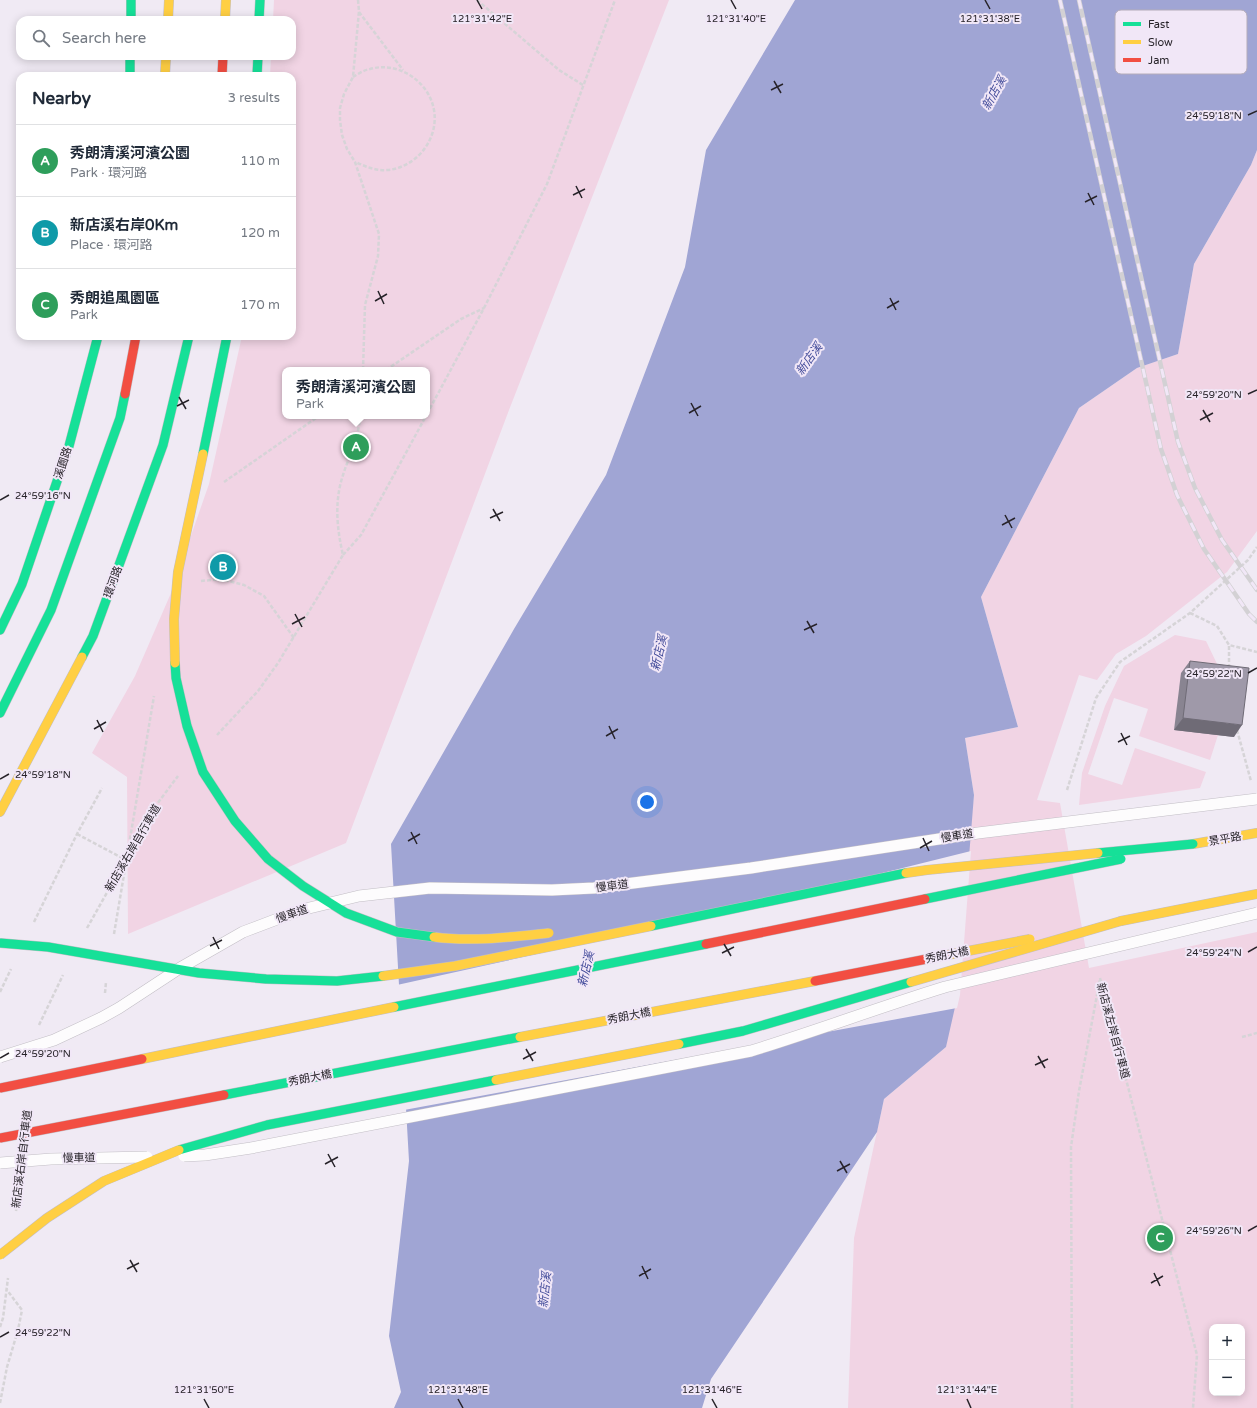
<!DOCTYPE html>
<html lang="en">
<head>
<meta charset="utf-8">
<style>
	:root { --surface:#fff; --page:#f6f6f7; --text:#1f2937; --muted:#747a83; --line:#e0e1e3; --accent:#6d6970 }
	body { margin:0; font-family:"Varela Round","Noto Sans TC",sans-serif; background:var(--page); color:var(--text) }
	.controls { position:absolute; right:12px; bottom:12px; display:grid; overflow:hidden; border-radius:8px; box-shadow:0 2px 10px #0003 }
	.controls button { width:36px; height:36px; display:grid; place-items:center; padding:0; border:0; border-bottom:1px solid var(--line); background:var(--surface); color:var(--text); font:20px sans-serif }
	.you { position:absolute; left:647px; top:802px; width:14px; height:14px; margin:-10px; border:3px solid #fff; border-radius:50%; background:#1a73e8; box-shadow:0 0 0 6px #1a73e833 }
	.badge { display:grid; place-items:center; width:26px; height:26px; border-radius:50%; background:var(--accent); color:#fff; font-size:13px; font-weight:700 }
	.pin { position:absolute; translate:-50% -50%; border:2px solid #fff; box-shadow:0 1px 4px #0006 }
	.popup { position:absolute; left:282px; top:367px; width:148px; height:52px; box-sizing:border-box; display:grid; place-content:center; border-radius:8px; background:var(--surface); filter:drop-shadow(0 1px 3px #0005); font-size:13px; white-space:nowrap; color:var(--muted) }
	.popup b { font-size:15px; color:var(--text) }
	.popup::after { content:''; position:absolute; left:50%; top:100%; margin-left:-8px; border:8px solid transparent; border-top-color:var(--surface) }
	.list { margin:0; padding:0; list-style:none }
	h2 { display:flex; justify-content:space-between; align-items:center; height:52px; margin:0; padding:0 16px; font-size:17px }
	h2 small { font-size:13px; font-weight:400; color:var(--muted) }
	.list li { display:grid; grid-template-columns:26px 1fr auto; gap:12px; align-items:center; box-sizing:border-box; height:72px; padding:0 16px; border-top:1px solid var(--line) }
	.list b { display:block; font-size:15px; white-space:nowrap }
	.list p { margin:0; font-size:13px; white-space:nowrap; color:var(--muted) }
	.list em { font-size:13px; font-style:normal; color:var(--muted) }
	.icon { flex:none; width:22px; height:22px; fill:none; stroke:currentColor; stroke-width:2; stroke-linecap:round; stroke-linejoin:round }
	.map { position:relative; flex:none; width:1257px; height:1408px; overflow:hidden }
	.search { position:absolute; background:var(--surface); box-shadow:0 2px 10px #0003; left:16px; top:16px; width:280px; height:44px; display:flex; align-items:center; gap:10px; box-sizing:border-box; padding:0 14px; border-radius:12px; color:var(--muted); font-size:15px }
	.panel { position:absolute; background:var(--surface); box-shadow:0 2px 10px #0003; left:16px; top:72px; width:280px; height:268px; border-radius:12px }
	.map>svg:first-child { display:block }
</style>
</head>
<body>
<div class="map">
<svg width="1257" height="1408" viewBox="0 0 1257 1408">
	<rect width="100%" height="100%" fill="#f0eaf4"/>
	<!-- green -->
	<g fill="#f1d4e4" fill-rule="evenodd">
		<path d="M274,0H669L509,410L346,843L128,934L127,777L92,753L135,676L171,593L209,484L242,336H292V76H270L271,56H292V20H273ZM285,370H427V416H285Z"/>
		<path d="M1257,150V531L1227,572L1146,636L1116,654L1097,680L1079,675L1037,800L1060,803L1089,968L1257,932V1408H848L854,1238L884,1099L946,1047L974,795L965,738L1018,727L981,597L1079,408L1137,368L1178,354L1194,264L1251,165ZM1212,1327H1242V1393H1212Z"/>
		<polygon points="1175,635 1206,641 1218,666 1218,735 1210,760 1139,736 1148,709 1114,698 1088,774 1122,785 1135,748 1206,772 1200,788 1079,805 1082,773 1105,706 1124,666"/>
	</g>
	<!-- water -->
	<polygon fill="#a0a5d4" points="795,0 1257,0 1257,150 1251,165 1194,264 1178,354 1137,368 1079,408 981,597 1018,727 965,738 974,795 958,994 946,1047 884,1099 877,1132 711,1379 702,1408 394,1408 401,1392 389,1336 409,1161 391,844 514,629 606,475 685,267 706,150"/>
	<!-- pier -->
	<polygon fill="#f0eaf4" points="971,851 960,995 957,1008 404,1110 397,985 726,912"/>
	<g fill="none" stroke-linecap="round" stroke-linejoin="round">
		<defs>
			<g id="fast">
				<polyline points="131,0 131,20"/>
				<polyline points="259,20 260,0"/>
				<polyline points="130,56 130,76"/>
				<polyline points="257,76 258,56"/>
				<polyline points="203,454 227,336"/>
				<polyline points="0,630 22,584 69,446 98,336"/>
				<polyline points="82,657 93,636 163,445 189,336"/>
				<polyline points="0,713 51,610 120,418 125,394"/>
			</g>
			<g id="slow">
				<polyline points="168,20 169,0"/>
				<polyline points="225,20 226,0"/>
				<polyline points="165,76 166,56"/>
				<polyline points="0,812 82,657"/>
				<polyline points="1193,844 1257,833"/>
				<polyline points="1121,921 1257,894"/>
			</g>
			<g id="jam">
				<polyline points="222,76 223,56"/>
				<polyline points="125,394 136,336"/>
			</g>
		</defs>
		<!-- fast casing -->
		<use href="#fast" stroke="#c2bec5" stroke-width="10"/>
		<!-- slow casing -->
		<use href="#slow" stroke="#c2bec5" stroke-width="10"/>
		<!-- jam casing -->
		<use href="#jam" stroke="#c2bec5" stroke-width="10"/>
		<!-- path -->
		<g stroke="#d6d4d7" stroke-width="2.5" stroke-dasharray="4 2" stroke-linecap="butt">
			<polyline points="358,0 359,11 353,77 344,94 340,108 340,120 342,135 347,149 355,162 379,234 378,256 365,305 363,370"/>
			<polyline points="477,0 559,70 583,85"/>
			<polyline points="359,12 403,70"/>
			<path d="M353,77C358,74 364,70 370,69C398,61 429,81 434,110C439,139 417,167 388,170C376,171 366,167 356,162"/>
			<polyline points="386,370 461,319 484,308"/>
			<polyline points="427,414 484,308 547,184 615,0"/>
			<polyline points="224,482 319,416"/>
			<polyline points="343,555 361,535 426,416"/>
			<polyline points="201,581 221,579 244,585 264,596 294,638"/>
			<polyline points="1190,613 1217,626 1229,645 1257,652"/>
			<polyline points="1229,668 1229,645"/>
			<polyline points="1237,730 1251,781"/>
			<path d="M217,735L258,691L278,663L343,555C337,529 334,502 343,475C349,456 359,437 360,416"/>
			<polyline points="1067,790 1096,698 1120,662 1190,613 1248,560 1257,547"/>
			<polyline points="77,834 126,860"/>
			<polyline points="34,922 77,834 102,788"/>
			<polyline points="87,928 157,804 178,776"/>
			<polyline points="1100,978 1197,1355 1193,1408"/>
			<polyline points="0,992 11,969"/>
			<polyline points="39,1025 63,975"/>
			<polyline points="1242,1037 1257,1033"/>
			<polyline points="16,1211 20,1180"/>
			<polyline points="0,1327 3,1318 8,1278"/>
			<polyline points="0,1403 7,1367 18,1330 22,1310 7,1290"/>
			<polyline points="1072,1408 1071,1147 1079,1091 1100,979"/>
		</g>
		<!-- fast -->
		<use href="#fast" stroke="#16e098" stroke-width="9"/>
		<!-- slow -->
		<use href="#slow" stroke="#ffcf43" stroke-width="9"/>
		<!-- jam -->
		<use href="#jam" stroke="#f24e42" stroke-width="9"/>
		<defs>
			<g id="rail">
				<polyline points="1060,0 1161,449 1177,495 1204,549 1249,614 1257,622"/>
				<polyline points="1079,0 1178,442 1195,488 1222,540 1257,590"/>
			</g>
		</defs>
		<!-- rail casing -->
		<use href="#rail" stroke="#d3d1d4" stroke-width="4.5"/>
		<!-- rail -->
		<use href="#rail" stroke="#f1e7f7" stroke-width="3" stroke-dasharray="9" stroke-linecap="butt"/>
		<defs>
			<g id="lane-bridge">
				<polyline points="0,1057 54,1040 101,1018 119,1008 180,968 243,932 301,910 359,896 430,888 552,890 594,888 751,868 978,833 1257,799"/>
				<path d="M184,1156L205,1155L251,1148L751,1051C816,1031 880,1007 945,987L1257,913"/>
				<polyline points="0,1163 51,1159 147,1157"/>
			</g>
			<g id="fast-bridge">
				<polyline points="175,663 176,678 187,726 203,772 235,821 268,859 303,886 346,913 397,932 434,937"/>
				<polyline points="1098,853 1193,844"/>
				<polyline points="925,899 1121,859"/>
				<polyline points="651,926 906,873"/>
				<polyline points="0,943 48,947 199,973 266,979 337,981 383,976"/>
				<polyline points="394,1007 706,944"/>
				<polyline points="679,1044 743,1031 911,982"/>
				<polyline points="224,1095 520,1037"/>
				<polyline points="179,1150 267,1125 496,1080"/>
			</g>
			<g id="slow-bridge">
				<polyline points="175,663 174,619 178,572 203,454"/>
				<polyline points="906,873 927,870 1098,853"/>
				<path d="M434,937C472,942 511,937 549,933"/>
				<polyline points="947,955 1030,939"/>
				<polyline points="383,976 455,966 651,926"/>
				<polyline points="911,982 1121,921"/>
				<polyline points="520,1037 815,981"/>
				<polyline points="142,1059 394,1007"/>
				<polyline points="496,1080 679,1044"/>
				<polyline points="0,1255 47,1218 104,1181 179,1150"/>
			</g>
			<g id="jam-bridge">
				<polyline points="706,944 925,899"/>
				<polyline points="815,981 947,955"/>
				<polyline points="0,1088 142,1059"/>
				<polyline points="0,1138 224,1095"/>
			</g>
		</defs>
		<!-- lane-bridge casing -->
		<use href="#lane-bridge" stroke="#c2bec5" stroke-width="12" stroke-linecap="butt"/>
		<!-- fast-bridge casing -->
		<use href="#fast-bridge" stroke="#c2bec5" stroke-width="10" stroke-linecap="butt"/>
		<!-- slow-bridge casing -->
		<use href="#slow-bridge" stroke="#c2bec5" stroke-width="10" stroke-linecap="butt"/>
		<!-- jam-bridge casing -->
		<use href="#jam-bridge" stroke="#c2bec5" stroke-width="10" stroke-linecap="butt"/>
		<!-- path-bridge -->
		<g stroke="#d6d4d7" stroke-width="2.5" stroke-dasharray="4 2" stroke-linecap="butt">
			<polyline points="114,934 154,696"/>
			<polyline points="105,993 106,982"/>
		</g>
		<!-- lane-bridge -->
		<use href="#lane-bridge" stroke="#fdfcfd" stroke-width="11"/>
		<!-- fast-bridge -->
		<use href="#fast-bridge" stroke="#16e098" stroke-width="9"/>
		<!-- slow-bridge -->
		<use href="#slow-bridge" stroke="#ffcf43" stroke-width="9"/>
		<!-- jam-bridge -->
		<use href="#jam-bridge" stroke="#f24e42" stroke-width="9"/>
	</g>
	<!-- wall -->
	<polygon fill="#898491" points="1190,661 1234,737 1174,730 1181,673"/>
	<!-- shaded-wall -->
	<polygon fill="#6f6b76" points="1183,718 1242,725 1234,737 1174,730"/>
	<!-- building -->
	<polygon fill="#9f99a9" stroke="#6f6b76" points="1190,661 1249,668 1242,725 1183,718"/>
	<!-- ticks -->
	<path fill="none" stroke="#272329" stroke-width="1.5" d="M477,0L482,9M731,0L736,9M985,0L990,9M774,81L781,93M771,90L783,84M1248,115L1257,111M576,186L582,198M1088,193L1094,205M573,195L585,189M1085,202L1097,196M378,291L384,304M890,298L896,310M375,301L387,294M887,308L899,301M1248,394L1257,390M179,397L186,409M691,403L698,416M177,406L189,400M1203,410L1210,422M689,413L701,406M1200,420L1213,413M0,500L9,495M493,509L500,521M1005,515L1012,528M490,518L503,512M1002,525L1015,518M295,614L302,627M807,621L814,633M292,624L305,617M804,630L817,624M1248,673L1257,668M97,720L103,732M609,726L615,739M94,729L106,722M1121,733L1127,745M606,736L618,729M1118,742L1130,736M0,779L9,774M411,832L417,844M923,838L929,851M408,841L420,834M920,848L932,841M213,937L219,949M724,944L731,956M210,946L222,940M1248,952L1257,947M722,953L734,947M526,1049L533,1061M1038,1056L1045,1068M0,1058L9,1053M523,1059L536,1052M1035,1065L1048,1059M328,1154L335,1167M840,1161L847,1173M325,1164L338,1157M837,1171L850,1164M1248,1231L1257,1226M130,1260L137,1272M642,1266L648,1279M127,1269L139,1263M1154,1273L1160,1286M639,1276L651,1269M1151,1283L1163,1276M0,1337L9,1332M204,1399L209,1408M458,1399L463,1408M712,1399L717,1408M967,1399L971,1408"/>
	<g text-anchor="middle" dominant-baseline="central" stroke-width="4" stroke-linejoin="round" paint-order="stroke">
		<!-- street labels -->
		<g font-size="11" fill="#272329" stroke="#f1e7f7">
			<text transform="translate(63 463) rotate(-72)">溪園路</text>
			<text transform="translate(113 582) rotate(-70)">環河路</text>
			<text transform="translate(957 836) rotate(-9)">慢車道</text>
			<text transform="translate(1225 839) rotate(-10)">景平路</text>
			<text transform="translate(133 848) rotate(-60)">新店溪右岸自行車道</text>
			<text transform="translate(612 886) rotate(-7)">慢車道</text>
			<text transform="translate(292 914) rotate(-19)">慢車道</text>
			<text transform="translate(947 955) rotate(-11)">秀朗大橋</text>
			<text transform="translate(629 1016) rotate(-11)">秀朗大橋</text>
			<text transform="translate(1113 1031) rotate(75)">新店溪左岸自行車道</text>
			<text transform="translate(310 1078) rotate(-11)">秀朗大橋</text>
			<text transform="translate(79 1158) rotate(-1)">慢車道</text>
			<text transform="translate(22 1159) rotate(-83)">新店溪右岸自行車道</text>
		</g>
		<!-- water labels -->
		<g font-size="12" font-style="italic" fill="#444d9b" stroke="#f1e7f7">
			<text transform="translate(994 93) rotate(-61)">新店溪</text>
			<text transform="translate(809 359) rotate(-54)">新店溪</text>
			<text transform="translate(659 653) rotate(-77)">新店溪</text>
			<text transform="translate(586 969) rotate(-77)">新店溪</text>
			<text transform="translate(545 1290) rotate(-84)">新店溪</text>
		</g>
	</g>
	<!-- legend -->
	<rect x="1115" y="10" width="132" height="64" rx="6" fill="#f1e7f7" stroke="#b4acb9" stroke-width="1"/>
	<rect x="1123" y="22" width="18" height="4" fill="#16e098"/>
	<rect x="1123" y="40" width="18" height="4" fill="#ffcf43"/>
	<rect x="1123" y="58" width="18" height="4" fill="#f24e42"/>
	<g font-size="11" fill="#272329">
		<text x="1148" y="28">Fast</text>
		<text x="1148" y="46">Slow</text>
		<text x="1148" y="64">Jam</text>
	</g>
	<g font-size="10" text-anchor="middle" fill="#272329" stroke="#f1e7f7" stroke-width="4" stroke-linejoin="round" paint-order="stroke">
		<text x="736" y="22">121°31'40"E</text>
		<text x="990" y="22">121°31'38"E</text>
		<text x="482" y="22">121°31'42"E</text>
		<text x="1214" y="119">24°59'18"N</text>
		<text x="1214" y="398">24°59'20"N</text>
		<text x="43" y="499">24°59'16"N</text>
		<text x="1214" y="677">24°59'22"N</text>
		<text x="43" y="778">24°59'18"N</text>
		<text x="1214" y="956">24°59'24"N</text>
		<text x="43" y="1057">24°59'20"N</text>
		<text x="1214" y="1234">24°59'26"N</text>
		<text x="43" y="1336">24°59'22"N</text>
		<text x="204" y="1393">121°31'50"E</text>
		<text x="458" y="1393">121°31'48"E</text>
		<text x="712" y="1393">121°31'46"E</text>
		<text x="967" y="1393">121°31'44"E</text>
	</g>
</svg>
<div class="controls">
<button>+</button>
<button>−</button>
</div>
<div class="you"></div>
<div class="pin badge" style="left:356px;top:447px;background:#2e9e5b">A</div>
<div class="popup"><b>秀朗清溪河濱公園</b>Park</div>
<div class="pin badge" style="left:223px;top:567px;background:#0f9aa8">B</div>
<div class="pin badge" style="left:1160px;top:1238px;background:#2e9e5b">C</div>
<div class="search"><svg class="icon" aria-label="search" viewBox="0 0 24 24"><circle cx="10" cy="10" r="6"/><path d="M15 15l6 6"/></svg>Search here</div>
<section class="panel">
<h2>Nearby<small>3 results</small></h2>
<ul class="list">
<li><span class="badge" style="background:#2e9e5b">A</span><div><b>秀朗清溪河濱公園</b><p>Park · 環河路</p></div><em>110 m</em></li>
<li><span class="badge" style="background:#0f9aa8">B</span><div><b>新店溪右岸0Km</b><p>Place · 環河路</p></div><em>120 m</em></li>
<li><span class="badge" style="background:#2e9e5b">C</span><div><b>秀朗追風園區</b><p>Park</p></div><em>170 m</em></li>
</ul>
</section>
</div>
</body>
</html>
